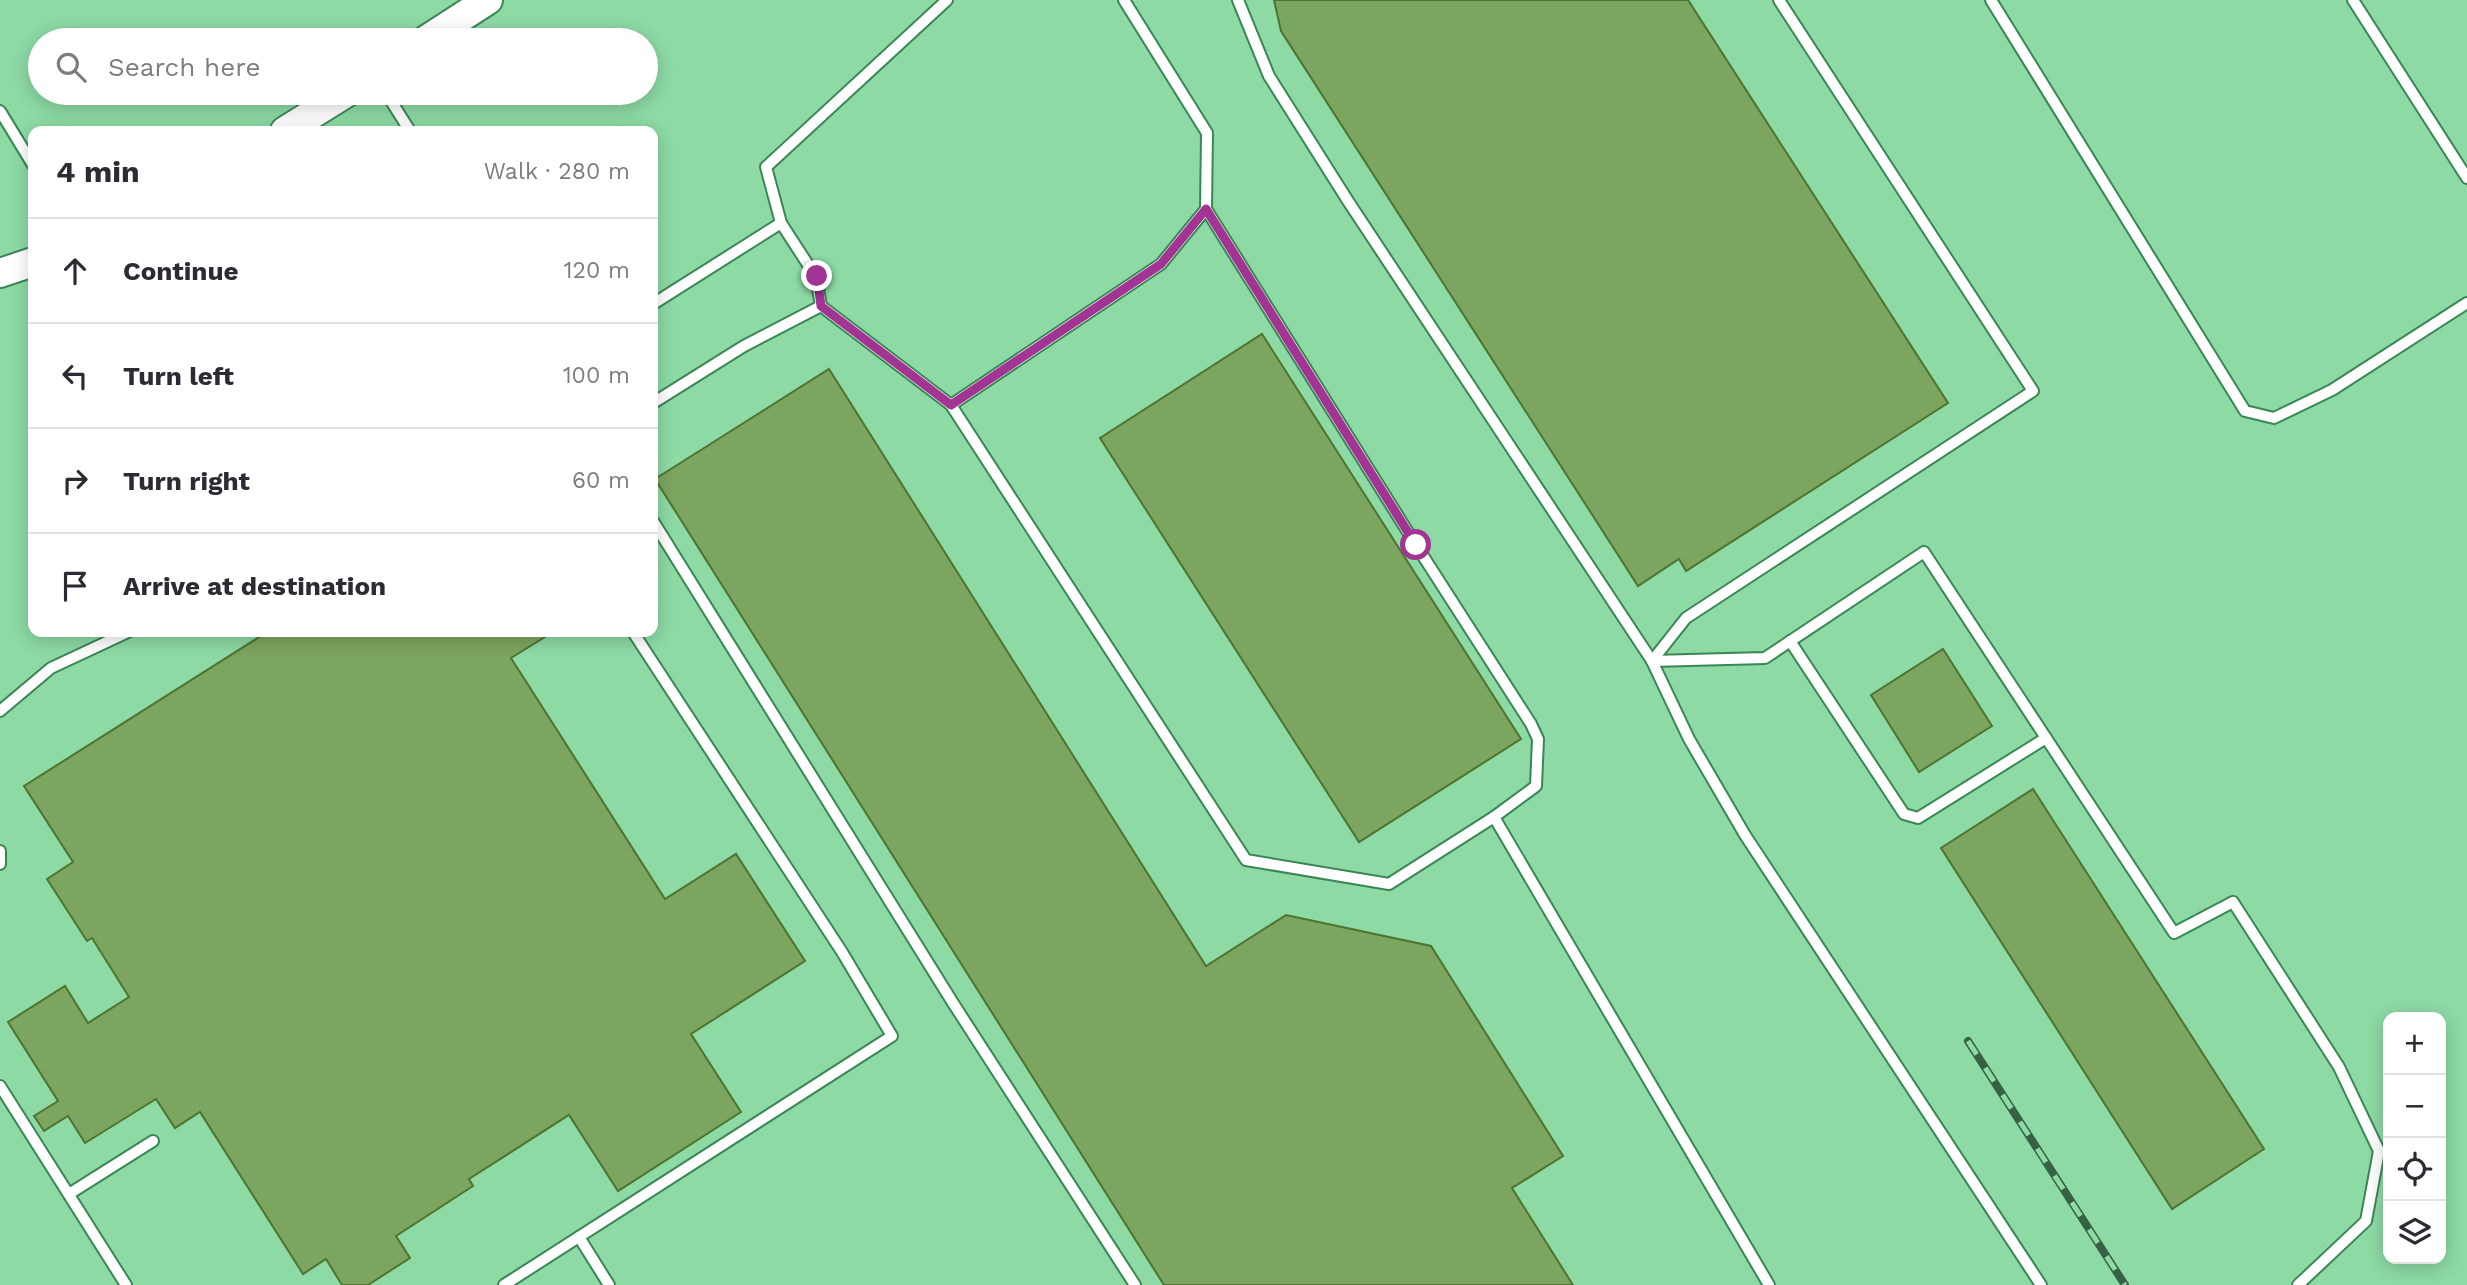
<!DOCTYPE html>
<html lang="en">
<head>
<meta charset="utf-8">
<style>
	:root { --surface:#fff; --page:#f7f7f7; --text:#2b2b33; --muted:#7c7c81; --line:#e1e1e2 }
	body { margin:0; font-family:"Work Sans",sans-serif; background:var(--page); color:var(--text) }
	.controls { position:absolute; right:21px; bottom:21px; display:grid; overflow:hidden; border-radius:14px; box-shadow:0 4px 18px #0003 }
	.controls button { width:63px; height:63px; display:grid; place-items:center; padding:0; border:0; border-bottom:2px solid var(--line); background:var(--surface); color:var(--text); font:35px sans-serif }
	.stop { position:absolute; width:21px; height:21px; margin:-16px; border:5px solid #a23493; border-radius:50%; background:#fff }
	.stop.end { background:#a23493; border-color:#fff; box-shadow:0 2px 7px #0008 }
	.list { margin:0; padding:0; list-style:none }
	h2 { display:flex; justify-content:space-between; align-items:center; height:91px; margin:0; padding:0 28px; font-size:30px }
	h2 small { font-size:23px; font-weight:400; color:var(--muted) }
	.list li { display:grid; grid-template-columns:46px 1fr auto; gap:21px; align-items:center; box-sizing:border-box; height:105px; padding:0 28px; border-top:2px solid var(--line) }
	.list b { display:block; font-size:26px; white-space:nowrap }
	.list em { font-size:23px; font-style:normal; color:var(--muted) }
	.icon { flex:none; width:38px; height:38px; fill:none; stroke:currentColor; stroke-width:2; stroke-linecap:round; stroke-linejoin:round }
	.map { position:relative; flex:none; width:2467px; height:1285px; overflow:hidden }
	.search { position:absolute; background:var(--surface); box-shadow:0 4px 18px #0003; left:28px; top:28px; width:630px; height:77px; display:flex; align-items:center; gap:18px; box-sizing:border-box; padding:0 24px; border-radius:38px; color:var(--muted); font-size:26px }
	.panel { position:absolute; background:var(--surface); box-shadow:0 4px 18px #0003; left:28px; top:126px; width:630px; height:511px; border-radius:14px }
	.map>svg:first-child { display:block }
</style>
</head>
<body>
<div class="map">
<svg width="2467" height="1285" viewBox="0 0 2467 1285">
	<rect width="100%" height="100%" fill="#8ddaa5"/>
	<!-- building -->
	<g fill="#7ca55f" stroke="#4d7430" stroke-width="2">
		<polygon points="1274,0 1688,0 1948,403 1686,571 1679,559 1638,586 1281,31"/>
		<polygon points="1262,334 1521,739 1359,842 1100,438"/>
		<polygon points="829,369 1206,966 1286,915 1431,946 1563,1156 1512,1188 1573,1285 1164,1285 655,479"/>
		<polygon points="267,632 553,632 511,658 665,899 736,854 805,961 691,1034 741,1112 618,1191 569,1115 469,1179 473,1186 396,1236 410,1258 368,1285 342,1285 326,1259 303,1274 200,1112 175,1128 156,1099 85,1143 68,1116 44,1131 34,1116 58,1101 8,1022 65,986 88,1023 129,997 92,938 87,941 47,879 73,862 24,786"/>
		<polygon points="1943,649 1992,726 1919,772 1871,695"/>
		<polygon points="2033,789 2264,1149 2172,1209 1941,848"/>
	</g>
	<g fill="none" stroke-linecap="round" stroke-linejoin="round">
		<defs>
			<g id="lane">
				<polyline points="947,0 766,167 781,223 816,277 821,306 951,405 1246,860 1389,884 1494,817 1536,786 1538,739 1531,724 1416,545 1206,209 1207,133 1124,0"/>
				<polyline points="1238,0 1269,76 1348,201 1652,661 1689,739 1745,835 2041,1285"/>
				<polyline points="1991,0 2245,411 2274,418 2332,390 2467,303"/>
				<polyline points="2353,0 2467,178"/>
				<polyline points="386,93 410,131"/>
				<polyline points="0,111 33,165"/>
				<polyline points="653,304 781,223"/>
				<polyline points="653,403 744,346 821,306"/>
				<polyline points="951,405 1161,264 1206,209"/>
				<polyline points="653,521 953,1003 1135,1285"/>
				<polyline points="1790,641 1904,814 1918,818 2046,738"/>
				<polyline points="1652,661 1765,658 1924,552 2174,933 2233,902 2339,1067 2379,1151 2366,1221 2298,1285"/>
				<polyline points="1652,661 1686,618 2033,391 1779,0"/>
				<polyline points="0,711 51,668 128,632"/>
				<polyline points="1494,817 1769,1285"/>
				<polyline points="0,851 0,864"/>
				<polyline points="0,1086 126,1285"/>
				<polyline points="69,1194 153,1141"/>
				<polyline points="579,1237 609,1285"/>
				<polyline points="504,1285 892,1036 842,952 633,632"/>
			</g>
			<g id="secondary">
				<polyline points="426,40 488,0"/>
				<polyline points="285,131 346,93"/>
				<polyline points="0,273 33,262"/>
			</g>
		</defs>
		<!-- lane casing -->
		<use href="#lane" stroke="#3a8656" stroke-width="14"/>
		<!-- secondary casing -->
		<use href="#secondary" stroke="#3a8656" stroke-width="32"/>
		<!-- lane -->
		<use href="#lane" stroke="#fff" stroke-width="10"/>
		<!-- secondary -->
		<use href="#secondary" stroke="#fff" stroke-width="28"/>
		<defs>
			<polyline id="rail" points="1968,1041 2125,1285"/>
		</defs>
		<!-- rail casing -->
		<use href="#rail" stroke="#366144" stroke-width="8"/>
		<!-- rail -->
		<use href="#rail" stroke="#8ddaa5" stroke-width="5" stroke-dasharray="16" stroke-linecap="butt"/>
	</g>
	<g fill="none" stroke-linecap="round" stroke-linejoin="round">
		<!-- route -->
		<polyline stroke="#a23493" stroke-width="9" points="817,276 821,306 951,405 1161,264 1206,209 1416,545"/>
	</g>
</svg>
<div class="controls">
<button>+</button>
<button>−</button>
<button><svg class="icon" aria-label="locate" viewBox="0 0 24 24"><circle cx="12" cy="12" r="6"/><path d="M12 2v4M12 18v4M2 12h4M18 12h4"/></svg></button>
<button><svg class="icon" aria-label="layers" viewBox="0 0 24 24"><path d="M12 4l9 5-9 5-9-5zM3 14l9 5 9-5"/></svg></button>
</div>
<div class="stop" style="left:1416px;top:545px"></div>
<div class="stop end" style="left:817px;top:276px"></div>
<div class="search"><svg class="icon" aria-label="search" viewBox="0 0 24 24"><circle cx="10" cy="10" r="6"/><path d="M15 15l6 6"/></svg>Search here</div>
<section class="panel">
<h2>4 min<small>Walk · 280 m</small></h2>
<ul class="list">
<li><svg class="icon" aria-label="ahead" viewBox="0 0 24 24"><path d="M12 20V5M6 11l6-6 6 6"/></svg><div><b>Continue</b></div><em>120 m</em></li>
<li><svg class="icon" aria-label="left" viewBox="0 0 24 24"><path d="M17 20v-9H6M10 6l-5 5 5 5"/></svg><div><b>Turn left</b></div><em>100 m</em></li>
<li><svg class="icon" aria-label="right" viewBox="0 0 24 24"><path d="M7 20v-9h11M14 6l5 5-5 5"/></svg><div><b>Turn right</b></div><em>60 m</em></li>
<li><svg class="icon" aria-label="arrive" viewBox="0 0 24 24"><path d="M6 21V4h12l-3 4 3 4H6"/></svg><div><b>Arrive at destination</b></div></li>
</ul>
</section>
</div>
</body>
</html>
